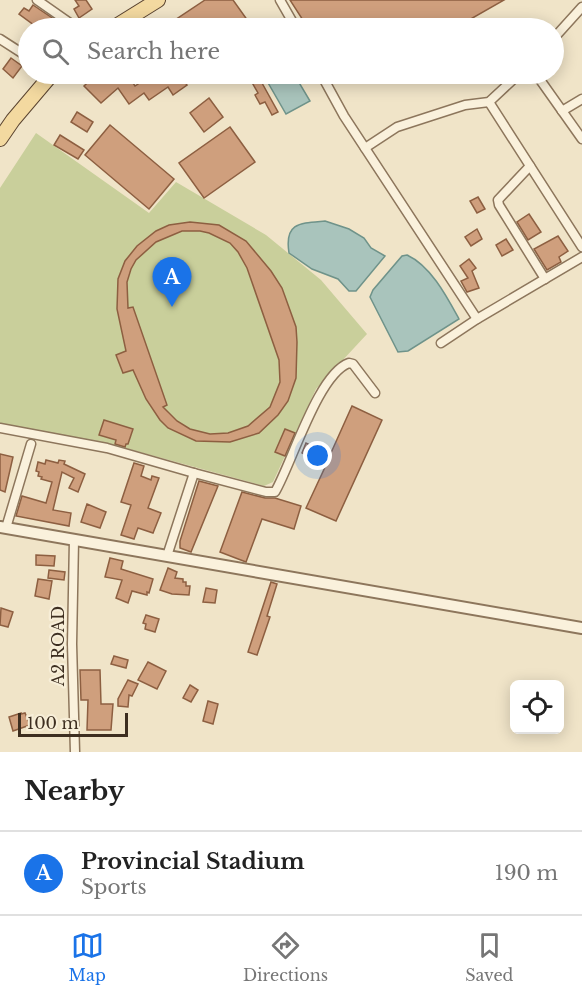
<!DOCTYPE html>
<html lang="en">
<head>
<meta charset="utf-8">
<style>
	:root { --surface:#fff; --page:#f6f6f6; --text:#222; --muted:#767676; --line:#e0e0e0; --accent:#1a73e8 }
	body { margin:0; font-family:"Libre Baskerville",serif; background:var(--page); color:var(--text) }
	.controls { position:absolute; right:18px; bottom:18px; display:grid; overflow:hidden; border-radius:9px; box-shadow:0 3px 15px #0003 }
	.controls button { width:54px; height:54px; display:grid; place-items:center; padding:0; border:0; border-bottom:2px solid var(--line); background:var(--surface); color:var(--text); font:30px sans-serif }
	.scale { position:absolute; left:18px; bottom:15px; width:110px; box-sizing:border-box; padding-left:6px; border:3px solid #3d2e20; border-top:0; font-size:16px; line-height:21px; white-space:nowrap; color:#3d2e20; -webkit-text-stroke:4px #f7eed8; paint-order:stroke }
	.you { position:absolute; left:318px; top:456px; width:21px; height:21px; margin:-15px; border:4px solid #fff; border-radius:50%; background:#1a73e8; box-shadow:0 0 0 9px #1a73e833 }
	.badge { display:grid; place-items:center; width:39px; height:39px; border-radius:50%; background:var(--accent); color:#fff; font-size:20px; font-weight:700 }
	.pin { position:absolute; translate:-50% -50px; filter:drop-shadow(0 2px 3px #0008) }
	.pin::after { content:''; position:absolute; top:32px; width:21px; height:18px; background:inherit; clip-path:polygon(0 0,100% 0,50% 100%) }
	.list { margin:0; padding:0; list-style:none }
	h2 { display:flex; justify-content:space-between; align-items:center; height:78px; margin:0; padding:0 24px; font-size:26px }
	h2 small { font-size:20px; font-weight:400; color:var(--muted) }
	.list li { display:grid; grid-template-columns:39px 1fr auto; gap:18px; align-items:center; box-sizing:border-box; height:84px; padding:0 24px; border-top:2px solid var(--line) }
	.list b { display:block; font-size:22px; white-space:nowrap }
	.list p { margin:0; font-size:20px; white-space:nowrap; color:var(--muted) }
	.list em { font-size:20px; font-style:normal; color:var(--muted) }
	.icon { flex:none; width:33px; height:33px; fill:none; stroke:currentColor; stroke-width:2; stroke-linecap:round; stroke-linejoin:round }
	.map { position:relative; flex:none; width:582px; height:752px; overflow:hidden }
	.search { position:absolute; background:var(--surface); box-shadow:0 3px 15px #0003; left:18px; right:18px; top:18px; height:66px; display:flex; align-items:center; gap:15px; box-sizing:border-box; padding:0 21px; border-radius:33px; color:var(--muted); font-size:22px }
	.sheet { height:162px; background:var(--surface) }
	nav { display:flex; justify-content:space-around; align-items:center; box-sizing:border-box; height:84px; border-top:2px solid var(--line); background:var(--surface); font-size:16px; color:var(--muted) }
	nav a { display:grid; justify-items:center; gap:3px }
	nav .on { color:var(--accent) }
	.map>svg:first-child { display:block }
</style>
</head>
<body>
<div class="map">
<svg width="582" height="752" viewBox="0 0 582 752">
	<rect width="100%" height="100%" fill="#f0e4c8"/>
	<!-- green -->
	<polygon fill="#c9cf9b" points="36,133 149,213 176,182 266,235 321,280 367,334 316,389 273,482 264,486 103,442 0,424 0,188"/>
	<!-- water -->
	<g fill="#a9c4bc" stroke="#6f938a" stroke-width="1.5">
		<polygon points="263,74 294,74 310,101 286,114"/>
		<path d="M325,221L349,229L364,238L371,248L385,256L356,291H349L338,279L312,269L289,253C284,222 301,223 325,221Z"/>
		<path d="M407,255C431,266 447,297 459,319L408,351L398,352L370,297L373,290L402,256Z"/>
	</g>
	<!-- building -->
	<g fill="#cf9f7d" stroke="#8d5f41" stroke-width="1.5" fill-rule="evenodd">
		<polygon points="75,0 86,0 92,9 79,18 74,9 79,6"/>
		<polygon points="205,0 233,0 253,28 177,28 172,22"/>
		<polygon points="290,0 504,0 455,28 308,28"/>
		<polygon points="33,5 67,28 38,28 19,14 24,8 29,11"/>
		<polygon points="11,58 22,66 13,78 3,69"/>
		<polygon points="97,74 103,78 110,74 127,74 135,86 153,74 179,74 187,85 173,95 168,87 149,100 144,93 129,104 118,88 101,103 84,86"/>
		<polygon points="257,74 278,112 272,115 265,102 260,104 255,95 258,93 250,79"/>
		<polygon points="209,98 223,117 204,132 190,113"/>
		<polygon points="77,112 93,122 87,132 71,122"/>
		<polygon points="110,125 174,179 149,209 85,155"/>
		<polygon points="230,127 255,162 204,198 179,163"/>
		<polygon points="60,135 84,150 78,159 54,145"/>
		<polygon points="478,197 485,209 477,213 470,201"/>
		<polygon points="529,214 541,232 528,240 517,222"/>
		<path d="M190,222L219,225L246,241L271,271L282,288L296,327L297,342L296,378L288,401L278,415L259,433L230,442L196,441L168,428L160,420L146,399L133,370L123,373L116,355L126,351L117,309L118,279L125,261L137,246L156,231L169,225ZM182,231H200L209,233L230,243L238,252L247,268L279,360L280,382L270,407L248,426L228,433L210,434L190,429L177,421L163,407L167,405L133,307L128,308L127,282L131,269L136,260L156,242Z"/>
		<polygon points="477,229 482,239 471,246 465,237"/>
		<polygon points="558,236 568,251 559,257 561,262 547,270 534,249"/>
		<polygon points="506,239 513,250 502,256 496,245"/>
		<polygon points="469,259 476,268 472,271 479,288 467,292 461,281 468,278 460,266"/>
		<polygon points="352,406 382,420 336,521 306,508 326,465 302,453 306,443 330,455"/>
		<polygon points="104,420 133,429 128,444 126,444 125,447 115,444 116,440 99,435"/>
		<polygon points="285,429 295,433 285,456 275,452"/>
		<polygon points="0,454 13,457 5,492 0,490"/>
		<polygon points="46,460 58,463 59,460 65,461 64,464 85,474 78,492 69,488 74,478 62,472 53,510 71,513 69,526 16,516 22,496 46,503 52,482 41,479 42,477 38,476 39,472 36,471 38,462 45,464"/>
		<polygon points="134,463 144,466 141,476 151,480 152,476 159,478 148,508 161,513 153,533 138,528 134,539 121,535 131,505 121,502"/>
		<polygon points="199,481 218,486 191,552 180,548 180,541"/>
		<polygon points="242,492 265,498 275,498 301,506 294,529 262,519 246,562 220,552"/>
		<polygon points="87,504 106,512 100,528 81,522"/>
		<polygon points="36,555 55,556 54,566 36,565"/>
		<polygon points="110,558 123,561 121,569 153,579 149,593 147,592 147,595 132,591 128,603 116,598 122,580 105,577"/>
		<polygon points="168,568 177,572 175,578 183,579 183,582 186,582 186,586 190,586 189,595 172,594 160,590"/>
		<polygon points="49,570 65,572 64,580 48,578"/>
		<polygon points="38,579 52,581 49,599 35,596"/>
		<polygon points="271,582 277,584 267,616 270,617 257,655 248,652"/>
		<polygon points="206,588 217,590 215,603 203,602"/>
		<polygon points="1,608 13,612 8,627 0,625"/>
		<polygon points="146,615 159,619 155,632 145,629 146,624 143,623"/>
		<polygon points="114,656 128,660 126,668 111,664"/>
		<polygon points="148,662 166,671 157,689 138,680"/>
		<polygon points="80,670 100,670 101,704 113,704 111,730 87,730 88,700 81,700"/>
		<polygon points="128,680 138,684 132,696 129,695 128,707 118,706 118,699"/>
		<polygon points="190,685 198,690 191,702 183,698"/>
		<polygon points="208,701 218,704 213,724 203,721"/>
		<polygon points="21,713 21,714 25,713 30,725 13,731 9,717"/>
	</g>
	<g fill="none" stroke-linecap="round" stroke-linejoin="round">
		<defs>
			<g id="minor">
				<polyline points="37,0 77,28"/>
				<polyline points="280,0 296,28"/>
				<polyline points="554,38 582,7"/>
				<polyline points="0,39 28,57"/>
				<polyline points="321,74 344,116 477,319"/>
				<polyline points="536,74 582,139"/>
				<polyline points="489,102 582,247"/>
				<polyline points="562,111 582,99"/>
				<polyline points="365,148 397,127 465,105 489,102 519,74"/>
				<polyline points="530,166 498,200 499,205 545,279"/>
				<polyline points="441,343 477,319 582,257"/>
				<polyline points="0,428 107,448 194,473 167,556"/>
				<path d="M194,473L266,492H275C292,463 318,374 349,363L353,364L375,393"/>
				<polyline points="6,528 31,444"/>
				<polyline points="74,540 72,644 75,752"/>
			</g>
			<polyline id="tertiary" points="0,527 582,628"/>
			<g id="primary">
				<polyline points="113,28 158,0"/>
				<polyline points="0,139 13,120 52,74"/>
			</g>
		</defs>
		<!-- minor casing -->
		<use href="#minor" stroke="#8d765c" stroke-width="11"/>
		<!-- tertiary casing -->
		<use href="#tertiary" stroke="#8d765c" stroke-width="14"/>
		<!-- primary casing -->
		<use href="#primary" stroke="#5b4430" stroke-width="16"/>
		<!-- minor -->
		<use href="#minor" stroke="#faf1dc" stroke-width="8"/>
		<!-- tertiary -->
		<use href="#tertiary" stroke="#faf1dc" stroke-width="10"/>
		<!-- primary -->
		<use href="#primary" stroke="#f3d9a0" stroke-width="14"/>
	</g>
	<g text-anchor="middle" dominant-baseline="central" stroke-width="4.5" stroke-linejoin="round" paint-order="stroke">
		<!-- street labels -->
		<g font-size="16" fill="#3d2e20" stroke="#f7eed8">
			<text transform="translate(58 646) rotate(-90)">A2 ROAD</text>
		</g>
	</g>
</svg>
<div class="controls">
<button><svg class="icon" aria-label="locate" viewBox="0 0 24 24"><circle cx="12" cy="12" r="6"/><path d="M12 2v4M12 18v4M2 12h4M18 12h4"/></svg></button>
</div>
<div class="scale">100 m</div>
<div class="you"></div>
<div class="pin badge" style="left:172px;top:307px">A</div>
<div class="search"><svg class="icon" aria-label="search" viewBox="0 0 24 24"><circle cx="10" cy="10" r="6"/><path d="M15 15l6 6"/></svg>Search here</div>
</div>
<section class="sheet">
<h2>Nearby<small></small></h2>
<ul class="list">
<li><span class="badge">A</span><div><b>Provincial Stadium</b><p>Sports</p></div><em>190 m</em></li>
</ul>
</section>
<nav>
<a class="on"><svg class="icon" aria-label="map" viewBox="0 0 24 24"><path d="M3 6l6-2 6 2 6-2v14l-6 2-6-2-6 2zM9 4v14M15 6v14"/></svg>Map</a>
<a><svg class="icon" aria-label="directions" viewBox="0 0 24 24"><path d="M12 3l9 9-9 9-9-9zM9 14v-3h6M13 9l2 2-2 2"/></svg>Directions</a>
<a><svg class="icon" aria-label="saved" viewBox="0 0 24 24"><path d="M7 4h10v16l-5-4-5 4z"/></svg>Saved</a>
</nav>
</body>
</html>
